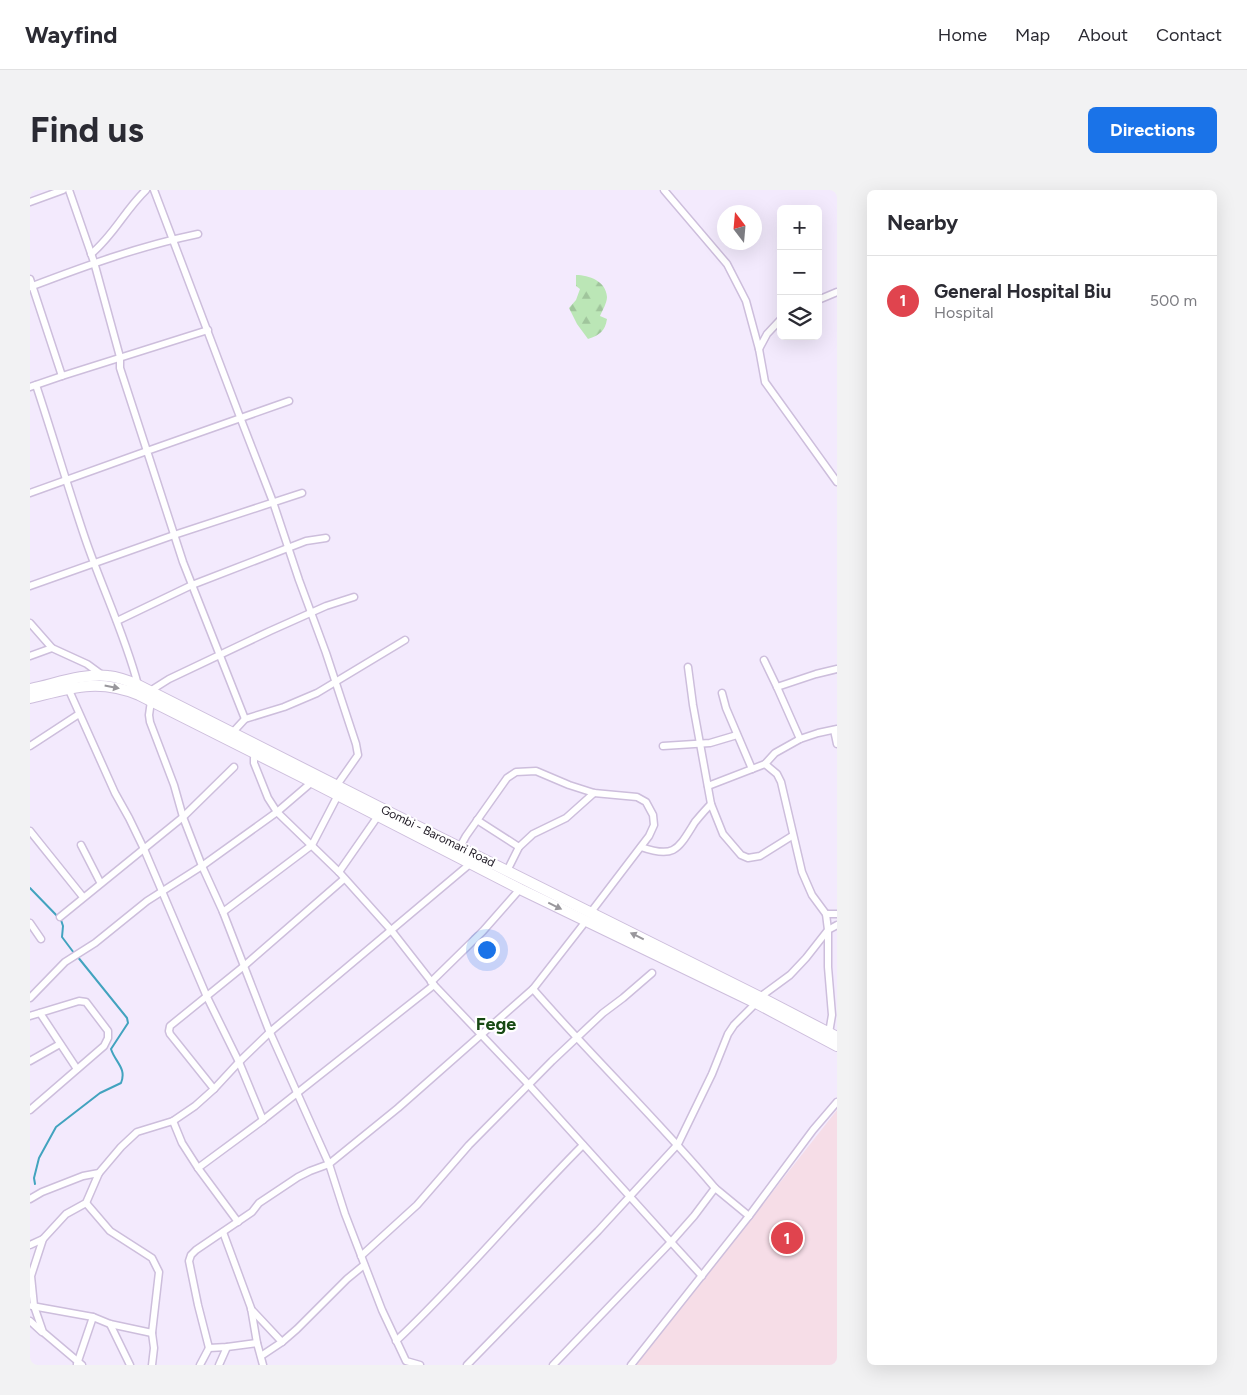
<!DOCTYPE html>
<html lang="en">
<head>
<meta charset="utf-8">
<style>
	:root { --surface:#fff; --page:#f2f2f3; --text:#2b2b33; --muted:#7c7c81; --line:#e1e1e2; --accent:#1a73e8 }
	body { margin:0; font-family:Figtree,sans-serif; background:var(--page); color:var(--text) }
	.controls { position:absolute; right:15px; top:15px; display:grid; overflow:hidden; border-radius:8px; box-shadow:0 5px 20px #0002 }
	.controls button { width:45px; height:45px; display:grid; place-items:center; padding:0; border:0; border-bottom:1px solid var(--line); background:var(--surface); color:var(--text); font:25px sans-serif }
	.compass { position:absolute; left:687px; top:15px; width:45px; height:45px; border-radius:50%; background:var(--surface); box-shadow:0 5px 20px #0002; rotate:344deg }
	.you { position:absolute; left:456px; top:759px; width:18px; height:18px; margin:-12px; border:4px solid #fff; border-radius:50%; background:#1a73e8; box-shadow:0 0 0 8px #1a73e833 }
	.badge { display:grid; place-items:center; width:32px; height:32px; border-radius:50%; background:var(--accent); color:#fff; font-size:16px; font-weight:700 }
	.pin { position:absolute; translate:-50% -50%; border:2px solid #fff; box-shadow:0 1px 5px #0006 }
	.list { margin:0; padding:0; list-style:none }
	h2 { display:flex; justify-content:space-between; align-items:center; height:65px; margin:0; padding:0 20px; font-size:21px }
	h2 small { font-size:16px; font-weight:400; color:var(--muted) }
	.list li { display:grid; grid-template-columns:32px 1fr auto; gap:15px; align-items:center; box-sizing:border-box; height:90px; padding:0 20px; border-top:1px solid var(--line) }
	.list b { display:block; font-size:19px; white-space:nowrap }
	.list p { margin:0; font-size:16px; white-space:nowrap; color:var(--muted) }
	.list em { font-size:16px; font-style:normal; color:var(--muted) }
	.icon { flex:none; width:28px; height:28px; fill:none; stroke:currentColor; stroke-width:2; stroke-linecap:round; stroke-linejoin:round }
	.map { position:relative; flex:none; width:807px; height:1175px; overflow:hidden; border-radius:8px }
	header { display:flex; align-items:center; gap:30px; box-sizing:border-box; height:70px; padding:0 25px; background:var(--surface); border-bottom:1px solid var(--line) }
	header strong { font-size:24px }
	nav { display:flex; gap:28px; margin-inline-start:auto; font-size:18px }
	.intro { display:flex; align-items:center; justify-content:space-between; box-sizing:border-box; height:120px; padding:0 30px }
	h1 { margin:0; font-size:35px }
	.button { padding:12px 22px; border-radius:8px; background:var(--accent); color:#fff; font-size:18px; font-weight:700 }
	main { display:flex; gap:30px; padding:0 30px }
	aside { flex:1; background:var(--surface); border-radius:8px; box-shadow:0 5px 20px #0002 }
	.map>svg:first-child { display:block }
</style>
</head>
<body>
<header>
<strong>Wayfind</strong>
<nav><a>Home</a><a>Map</a><a>About</a><a>Contact</a></nav>
</header>
<div class="intro"><h1>Find us</h1><a class="button">Directions</a></div>
<main>
<div class="map">
<svg width="807" height="1175" viewBox="0 0 807 1175">
	<defs>
		<pattern id="forest-firs" width="22" height="20" patternUnits="userSpaceOnUse" patternTransform="scale(1.25)"><rect width="22" height="20" fill="#bbe6b6"/><path d="M5 1l3.5 6h-7zM16 11l3.5 6h-7z" fill="#a0c59c"/></pattern>
	</defs>
	<rect width="100%" height="100%" fill="#f3eafd"/>
	<!-- medical -->
	<polygon fill="#f6dde7" points="807,920 807,1175 606,1175"/>
	<!-- forest -->
	<path fill="url(#forest-firs)" d="M546,85C559,85 576,91 577,107C577,113 572,121 570,126L577,129C575,141 570,145 558,149L547,134L539,118L546,110L550,99L546,96Z"/>
	<g fill="none" stroke-linecap="round" stroke-linejoin="round">
		<!-- stream -->
		<g stroke="#42a3bf" stroke-width="2">
			<polyline points="0,698 31,730 33,736 32,747 44,763"/>
			<path d="M5,994L4,988L9,968L26,937L70,903L91,893C97,878 85,872 81,859L98,833L97,828L47,766"/>
		</g>
		<defs>
			<g id="minor">
				<polyline points="124,0 210,227 243,312 269,390 296,463 326,554 328,565 307,595"/>
				<polyline points="634,0 697,74 716,111 729,159 735,192 807,292"/>
				<polyline points="0,12 33,0"/>
				<path d="M61,64C84,45 95,20 116,0"/>
				<polyline points="0,89 32,186"/>
				<path d="M0,97C55,76 110,56 168,44"/>
				<polyline points="788,110 807,102"/>
				<polyline points="729,159 737,144 751,129"/>
				<path d="M6,195C23,246 38,298 55,348C72,398 95,445 108,495"/>
				<polyline points="0,197 32,186 178,140"/>
				<polyline points="0,303 117,261 90,178 90,167 64,72 39,0"/>
				<polyline points="0,396 144,345 272,303"/>
				<polyline points="87,431 162,395 276,351 296,348"/>
				<polyline points="0,433 22,458 57,474 72,485"/>
				<polyline points="0,466 22,458"/>
				<polyline points="734,470 747,497"/>
				<polyline points="658,477 663,515 681,614 693,644 711,665 718,668 730,666 762,646"/>
				<polyline points="38,498 85,603 99,628 114,659 177,807 209,872 233,930"/>
				<polyline points="120,501 139,489 240,441 296,416 324,407"/>
				<polyline points="692,503 696,518 722,579"/>
				<polyline points="121,511 119,525 120,532 144,595 153,627 172,676 193,722 238,838 299,974 315,1024 352,1120 376,1171 390,1175"/>
				<polyline points="215,529 153,372 117,261 259,211"/>
				<polyline points="804,540 807,554"/>
				<polyline points="203,542 215,529 254,517 287,503 375,450"/>
				<polyline points="770,549 747,497 786,484 807,479"/>
				<polyline points="0,556 49,524"/>
				<polyline points="633,556 680,553 707,545"/>
				<polyline points="230,563 224,568 224,573 238,608 247,622 309,682 361,740 404,795 499,895 641,1052 523,1175"/>
				<polyline points="678,596 735,574 745,563 770,549 788,543 807,539"/>
				<polyline points="447,630 489,657"/>
				<polyline points="0,641 53,707"/>
				<polyline points="51,655 70,692"/>
				<polyline points="430,657 436,646 477,588 486,582 506,581 539,595 564,603 607,607 616,612 623,625 624,635 619,646 561,722"/>
				<path d="M611,657C645,669 648,659 665,632C670,626 675,620 681,614"/>
				<polyline points="477,681 489,657 503,644 536,628 564,603"/>
				<polyline points="309,682 348,626"/>
				<polyline points="193,722 282,655 308,605"/>
				<polyline points="796,724 807,724"/>
				<polyline points="30,727 153,627 204,577"/>
				<polyline points="0,733 11,749"/>
				<polyline points="401,792 453,741 490,699"/>
				<path d="M503,799C562,867 627,929 685,998"/>
				<polyline points="730,807 760,785 776,768 798,740 796,724 782,705 772,682 751,592 747,584 735,574"/>
				<polyline points="0,808 35,772 65,753 117,711 172,676 247,622 282,592"/>
				<polyline points="10,823 47,879"/>
				<polyline points="0,826 49,811 56,812 78,841 78,848 74,856 0,920"/>
				<polyline points="799,843 802,825 798,777 798,740 807,735"/>
				<polyline points="0,871 30,854"/>
				<polyline points="184,899 140,844 139,841 140,836 214,776 314,689"/>
				<polyline points="143,931 152,953 168,978 208,1032"/>
				<polyline points="168,978 233,930 404,795"/>
				<polyline points="0,1009 12,1002 53,986 69,983 91,957 107,942 143,931 165,916 184,899 209,872 240,842 441,673"/>
				<polyline points="56,1013 80,1041 122,1068 129,1082 122,1143 124,1158 122,1175"/>
				<polyline points="193,1042 221,1118 227,1153 233,1175"/>
				<polyline points="13,1049 1,1086 4,1116 13,1142 52,1175"/>
				<polyline points="0,1055 13,1049 36,1024 56,1013 69,983"/>
				<polyline points="331,1066 387,1015 439,955 522,871 573,823 593,808 622,783"/>
				<polyline points="672,1086 641,1052 664,1026 685,998 719,1026"/>
				<polyline points="2,1116 63,1127 80,1134 122,1143"/>
				<polyline points="221,1119 252,1152"/>
				<polyline points="0,1131 12,1142"/>
				<polyline points="80,1134 100,1175"/>
				<path d="M366,1151C432,1089 489,1019 553,955"/>
				<polyline points="227,1153 197,1157 179,1158 168,1115 159,1071 161,1065 166,1060 222,1022 229,1013 268,987 280,981 299,974 368,918 503,799 556,731"/>
				<polyline points="231,1166 252,1152 267,1139 317,1089 334,1075"/>
				<polyline points="47,1174 63,1127"/>
				<polyline points="170,1175 179,1158"/>
				<polyline points="189,1175 197,1157"/>
				<polyline points="437,1175 568,1041 648,954 682,884 698,844 704,835 726,813"/>
				<polyline points="601,1175 719,1026 783,940 807,912"/>
			</g>
			<g id="primary">
				<path d="M0,499C25,494 53,483 78,486C89,487 99,491 108,495L355,620L730,807L807,847"/>
				<path d="M0,508C41,498 68,488 109,505L282,592L490,699L726,813L807,856"/>
			</g>
		</defs>
		<!-- minor casing -->
		<use href="#minor" stroke="#cdbedc" stroke-width="9"/>
		<!-- primary casing -->
		<use href="#primary" stroke="#cdbedc" stroke-width="12"/>
		<!-- minor -->
		<use href="#minor" stroke="#fff" stroke-width="6"/>
		<!-- primary -->
		<use href="#primary" stroke="#fff" stroke-width="10"/>
	</g>
	<!-- one-way arrows -->
	<defs><path id="oneway-solid" d="M-6-.8H1V-3.2L6.5 0L1 3.2V.8H-6Z" transform="scale(1.25)"/></defs>
	<g fill="#99979c">
		<use href="#oneway-solid" transform="translate(82 497) rotate(11)"/>
		<use href="#oneway-solid" transform="translate(525 716) rotate(26)"/>
		<use href="#oneway-solid" transform="translate(607 746) rotate(-154)"/>
	</g>
	<g text-anchor="middle" dominant-baseline="central" stroke-width="4.5" stroke-linejoin="round" paint-order="stroke">
		<!-- street labels -->
		<g font-size="12" fill="#1c1722" stroke="#fff">
			<text transform="translate(408 646) rotate(26)">Gombi - Baromari Road</text>
		</g>
		<!-- district labels -->
		<g font-size="18" font-weight="bold" fill="#174913" stroke="#fff">
			<text x="466" y="834">Fege</text>
		</g>
	</g>
</svg>
<div class="controls">
<button>+</button>
<button>−</button>
<button><svg class="icon" aria-label="layers" viewBox="0 0 24 24"><path d="M12 4l9 5-9 5-9-5zM3 14l9 5 9-5"/></svg></button>
</div>
<svg class="compass" viewBox="-18 -18 36 36"><path d="M0-13l5 13h-10z" fill="#e53935"/><path d="M0 13l5-13h-10z" fill="#7c7c81"/></svg>
<div class="you"></div>
<div class="pin badge" style="left:757px;top:1048px;background:#e0444e">1</div>
</div>
<aside>
<h2>Nearby<small></small></h2>
<ul class="list">
<li><span class="badge" style="background:#e0444e">1</span><div><b>General Hospital Biu</b><p>Hospital</p></div><em>500 m</em></li>
</ul>
</aside>
</main>
</body>
</html>
